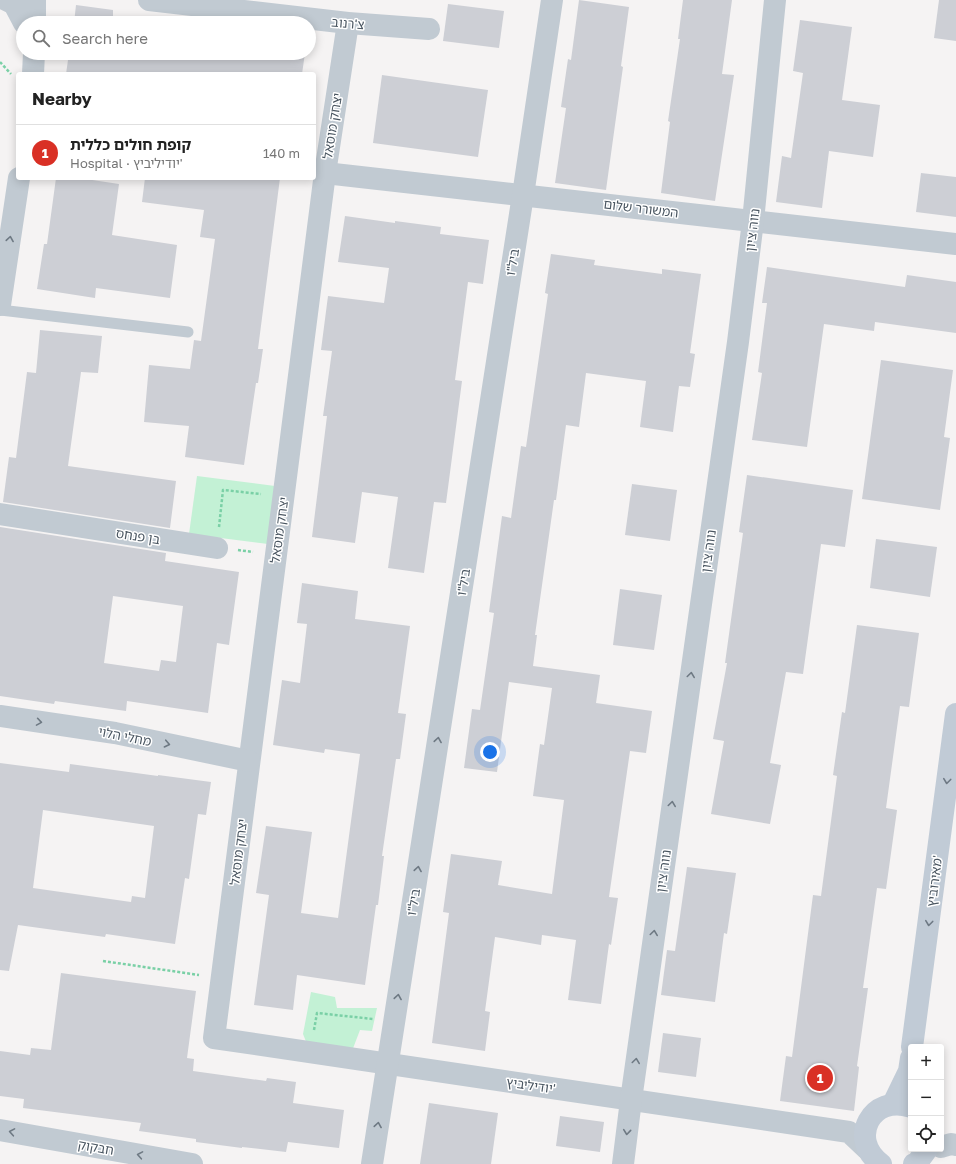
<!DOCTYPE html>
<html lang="en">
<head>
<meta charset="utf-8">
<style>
	:root { --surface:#fff; --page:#f6f6f6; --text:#222; --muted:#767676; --line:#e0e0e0; --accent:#d93025 }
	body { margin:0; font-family:"Golos Text","Noto Sans Hebrew",sans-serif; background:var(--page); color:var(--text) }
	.controls { position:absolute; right:12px; bottom:12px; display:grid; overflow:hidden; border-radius:4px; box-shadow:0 2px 10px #0003 }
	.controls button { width:36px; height:36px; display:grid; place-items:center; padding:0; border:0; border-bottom:1px solid var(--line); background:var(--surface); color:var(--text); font:20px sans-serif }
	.you { position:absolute; left:490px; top:752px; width:14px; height:14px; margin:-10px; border:3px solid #fff; border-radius:50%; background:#1a73e8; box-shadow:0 0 0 6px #1a73e833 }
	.badge { display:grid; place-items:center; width:26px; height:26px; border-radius:50%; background:var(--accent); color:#fff; font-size:13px; font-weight:700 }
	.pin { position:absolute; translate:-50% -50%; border:2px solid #fff; box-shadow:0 1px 4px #0006 }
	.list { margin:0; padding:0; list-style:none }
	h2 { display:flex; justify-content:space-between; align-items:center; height:52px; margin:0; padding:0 16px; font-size:17px }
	h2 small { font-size:13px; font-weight:400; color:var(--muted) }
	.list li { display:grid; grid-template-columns:26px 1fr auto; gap:12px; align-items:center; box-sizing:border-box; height:56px; padding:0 16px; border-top:1px solid var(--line) }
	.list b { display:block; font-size:15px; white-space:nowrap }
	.list p { margin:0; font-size:13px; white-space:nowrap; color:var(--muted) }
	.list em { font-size:13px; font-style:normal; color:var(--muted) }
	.icon { flex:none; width:22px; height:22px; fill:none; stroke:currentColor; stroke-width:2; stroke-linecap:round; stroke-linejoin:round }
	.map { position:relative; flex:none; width:956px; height:1164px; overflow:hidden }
	.search { position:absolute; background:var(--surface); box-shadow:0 2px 10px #0003; left:16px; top:16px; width:300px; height:44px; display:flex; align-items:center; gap:10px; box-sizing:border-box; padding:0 14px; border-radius:22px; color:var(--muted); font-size:15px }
	.panel { position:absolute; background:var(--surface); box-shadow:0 2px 10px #0003; left:16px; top:72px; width:300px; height:108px; border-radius:4px }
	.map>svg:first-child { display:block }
</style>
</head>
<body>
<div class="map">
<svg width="956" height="1164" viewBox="0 0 956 1164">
	<rect width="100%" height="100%" fill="#f5f3f3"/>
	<!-- green -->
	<g fill="#c3f1d5">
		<polygon points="197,476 275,486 268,544 189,534"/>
		<polygon points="311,992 335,997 337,1008 377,1008 372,1031 360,1030 352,1051 307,1044 303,1034"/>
	</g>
	<!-- building -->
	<g fill="#cdcfd5" fill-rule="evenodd">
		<polygon points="579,0 629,7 621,66 623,67 606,190 555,183 566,108 561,107 568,59 571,60"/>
		<polygon points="683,0 732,0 722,74 734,75 715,201 661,193 670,122 668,121 680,39 678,39"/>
		<polygon points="939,0 956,0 956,41 934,38"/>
		<polygon points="448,4 504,11 499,48 443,41"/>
		<polygon points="76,5 113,10 113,16 160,23 74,23"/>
		<polygon points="800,20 852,27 842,100 880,105 873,157 829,151 822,208 776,202 782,156 791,158 803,73 793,71"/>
		<polygon points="69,53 305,53 302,74 66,74"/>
		<polygon points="382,75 488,90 478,157 373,143"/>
		<polygon points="921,173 956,177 956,217 916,212"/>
		<polygon points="56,178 79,178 119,184 112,235 177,245 170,298 96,288 95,298 37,289 44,244 47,244"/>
		<polygon points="145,178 280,178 258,349 263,349 258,383 256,383 244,465 185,457 189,426 144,422 149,365 190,369 194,340 201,341 215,239 200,237 204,210 142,202"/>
		<polygon points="345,216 395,223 395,221 441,227 440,234 489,240 483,284 468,282 455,380 462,381 446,503 434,502 424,573 388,568 398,497 362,492 355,543 312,537 327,416 323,416 332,351 321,350 328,296 384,303 389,268 338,262"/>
		<polygon points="551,254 595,260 594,265 662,274 662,269 701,274 690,353 695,354 690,387 679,386 673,432 640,427 646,381 586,373 579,427 566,425 556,500 554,500 535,635 537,635 533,666 600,675 596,703 652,711 646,753 630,751 609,897 618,898 611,945 609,944 601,1004 568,1000 576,940 542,935 541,945 495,937 485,1011 490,1012 485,1051 432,1043 449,913 443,912 451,854 502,861 498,885 552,894 564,800 533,796 540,744 544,745 552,688 509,682 497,772 464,768 472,709 480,710 494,613 489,612 502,516 511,518 521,446 526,447 548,294 545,293"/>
		<polygon points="767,267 905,287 907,275 956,282 956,333 875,322 874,331 824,324 807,447 752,440 762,373 758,372 767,303 762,303"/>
		<polygon points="40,330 102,336 98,373 81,372 68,466 176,481 170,528 3,502 9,457 16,458 27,372 36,373"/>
		<polygon points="881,360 953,370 944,437 950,438 940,510 862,499"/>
		<polygon points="747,475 853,490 845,547 821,544 803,674 786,672 770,763 781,765 770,824 711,814 724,741 713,739 727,663 725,663 743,533 739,532"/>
		<polygon points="632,484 677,490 670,541 625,535"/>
		<path d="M0,527L166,553L165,561L239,572L229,645L217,643L208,713L127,701L126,711L55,701L54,704L0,696ZM113,596L183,606L176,662L161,660L159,671L104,663Z"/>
		<polygon points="876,539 937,547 930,597 870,588"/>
		<polygon points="302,583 358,591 355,619 410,626 398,713 406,714 400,759 396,759 382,856 384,856 378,905 376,905 365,985 297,975 293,1010 254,1005 269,895 256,893 266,826 312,832 301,913 338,918 360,754 325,749 324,753 273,745 282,680 300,683 307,624 297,623"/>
		<polygon points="620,589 662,595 654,650 613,645"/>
		<polygon points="857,625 919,633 909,707 900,706 886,808 897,810 886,889 877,888 863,988 868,988 857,1066 859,1067 854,1111 780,1101 786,1056 792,1057 813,895 821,896 837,776 833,775 842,712 845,713"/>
		<path d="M0,763L69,772L70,764L158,776V775L211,782L206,815L198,814L189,879L185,878L175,944L106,934L105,937L18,925L9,971L0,970ZM43,810L154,826L145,898L132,896L131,902L33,888Z"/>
		<polygon points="687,867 736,873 727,934 724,933 715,1002 661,995 667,950 675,951"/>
		<polygon points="61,973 196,991 187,1058 194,1059 193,1071 266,1081 267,1078 296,1082 293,1103 344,1110 339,1148 288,1142 286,1152 242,1147 242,1148 196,1142 196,1139 139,1131 141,1123 23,1108 24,1099 0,1096 0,1051 30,1055 31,1048 51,1050"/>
		<polygon points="663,1033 701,1038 696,1077 658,1072"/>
		<polygon points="429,1103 498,1113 491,1164 420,1164"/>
		<polygon points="560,1116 604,1122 600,1152 556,1146"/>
	</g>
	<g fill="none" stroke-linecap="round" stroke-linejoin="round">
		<!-- path -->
		<g stroke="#7ad0a6" stroke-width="2.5" stroke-dasharray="3 2" stroke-linecap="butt">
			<polyline points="0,62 11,74"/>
			<polyline points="219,527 223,490 261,494"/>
			<polyline points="238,550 253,552"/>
			<polyline points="103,961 199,975"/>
			<polyline points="314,1030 317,1013 373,1019"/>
		</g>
		<!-- lane -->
		<polyline stroke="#c1cad2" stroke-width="11" points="0,310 188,332"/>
		<!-- street -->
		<g stroke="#c1cad2" stroke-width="22">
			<polyline points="6,0 14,4 24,23"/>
			<polyline points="149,0 348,23 429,29"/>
			<polyline points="35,23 35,0"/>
			<polyline points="348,23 325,173 214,1038 849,1132 867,1149"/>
			<polyline points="33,74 34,53"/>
			<polyline points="325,173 956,244"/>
			<polyline points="0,305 19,178"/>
			<polyline points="0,514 217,548"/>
			<polyline points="0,716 115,733 249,761"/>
			<polyline points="0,1130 192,1164"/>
			<polyline points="941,1147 951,1144 956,1145"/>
			<polyline points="372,1164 523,195 552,0"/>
			<polyline points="623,1164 631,1100 738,342 753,221 775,0"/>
		</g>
		<!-- secondary -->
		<g stroke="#c1cbd6" stroke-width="22">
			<polyline points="912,1047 956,714"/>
			<polyline points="893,1104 909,1071 911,1058"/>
			<path d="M881,1164C847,1139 872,1093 911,1107"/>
			<polyline points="914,1164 917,1163 927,1149"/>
		</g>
	</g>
	<!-- one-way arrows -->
	<defs><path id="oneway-chevron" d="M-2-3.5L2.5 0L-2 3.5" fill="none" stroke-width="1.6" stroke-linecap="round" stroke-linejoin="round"/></defs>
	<g stroke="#6e7983">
		<use href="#oneway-chevron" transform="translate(10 239) rotate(-81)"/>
		<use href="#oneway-chevron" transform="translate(691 675) rotate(-82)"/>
		<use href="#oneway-chevron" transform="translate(39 722) rotate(9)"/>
		<use href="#oneway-chevron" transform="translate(438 740) rotate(-81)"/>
		<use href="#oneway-chevron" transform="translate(167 744) rotate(12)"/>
		<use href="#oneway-chevron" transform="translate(672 804) rotate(-82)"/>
		<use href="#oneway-chevron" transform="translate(418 869) rotate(-81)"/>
		<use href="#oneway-chevron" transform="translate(654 933) rotate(-82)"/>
		<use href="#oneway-chevron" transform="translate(398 997) rotate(-81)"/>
		<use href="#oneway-chevron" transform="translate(636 1061) rotate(-82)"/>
		<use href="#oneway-chevron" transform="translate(378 1125) rotate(-81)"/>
		<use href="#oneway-chevron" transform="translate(12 1132) rotate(-170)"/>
		<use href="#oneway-chevron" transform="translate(627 1132) rotate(96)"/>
		<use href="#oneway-chevron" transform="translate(140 1155) rotate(-170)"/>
	</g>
	<g stroke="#6e7984">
		<use href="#oneway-chevron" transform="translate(947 781) rotate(97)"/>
		<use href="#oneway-chevron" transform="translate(929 923) rotate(97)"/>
	</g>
	<g text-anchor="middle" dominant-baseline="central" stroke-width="3" stroke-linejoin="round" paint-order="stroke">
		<!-- street labels -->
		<g font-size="13" fill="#4a5661" stroke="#fff">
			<text transform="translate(348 23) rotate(5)">צ'רנוב</text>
			<text transform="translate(332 126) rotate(-81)">יצחק מוסאל</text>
			<text transform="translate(641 208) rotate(7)">המשורר שלום</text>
			<text transform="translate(752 230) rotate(-83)">נווה ציון</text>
			<text transform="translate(512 262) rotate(-81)">ביל"ו</text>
			<text transform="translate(279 530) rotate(-82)">יצחק מוסאל</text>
			<text transform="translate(138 536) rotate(9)">בן פנחס</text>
			<text transform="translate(708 551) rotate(-82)">נווה ציון</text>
			<text transform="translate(463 582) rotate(-81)">ביל"ו</text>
			<text transform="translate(125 736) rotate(11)">מחלי הלוי</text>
			<text transform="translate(238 852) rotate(-83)">יצחק מוסאל</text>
			<text transform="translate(663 871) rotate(-82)">נווה ציון</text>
			<text transform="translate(934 881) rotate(-83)">מאירוביץ'</text>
			<text transform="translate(413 902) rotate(-81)">ביל"ו</text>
			<text transform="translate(531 1085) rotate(8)">יודיליביץ'</text>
			<text transform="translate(96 1147) rotate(10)">חבקוק</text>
		</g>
	</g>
</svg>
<div class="controls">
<button>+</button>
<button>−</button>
<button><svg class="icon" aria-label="locate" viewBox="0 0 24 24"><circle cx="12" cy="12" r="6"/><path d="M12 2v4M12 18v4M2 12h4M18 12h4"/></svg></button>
</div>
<div class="you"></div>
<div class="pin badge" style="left:820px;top:1078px">1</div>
<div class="search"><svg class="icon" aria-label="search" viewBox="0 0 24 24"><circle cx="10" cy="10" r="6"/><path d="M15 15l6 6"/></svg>Search here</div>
<section class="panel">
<h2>Nearby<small></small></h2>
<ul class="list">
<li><span class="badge">1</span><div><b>קופת חולים כללית</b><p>Hospital · יודיליביץ'</p></div><em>140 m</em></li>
</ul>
</section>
</div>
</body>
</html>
